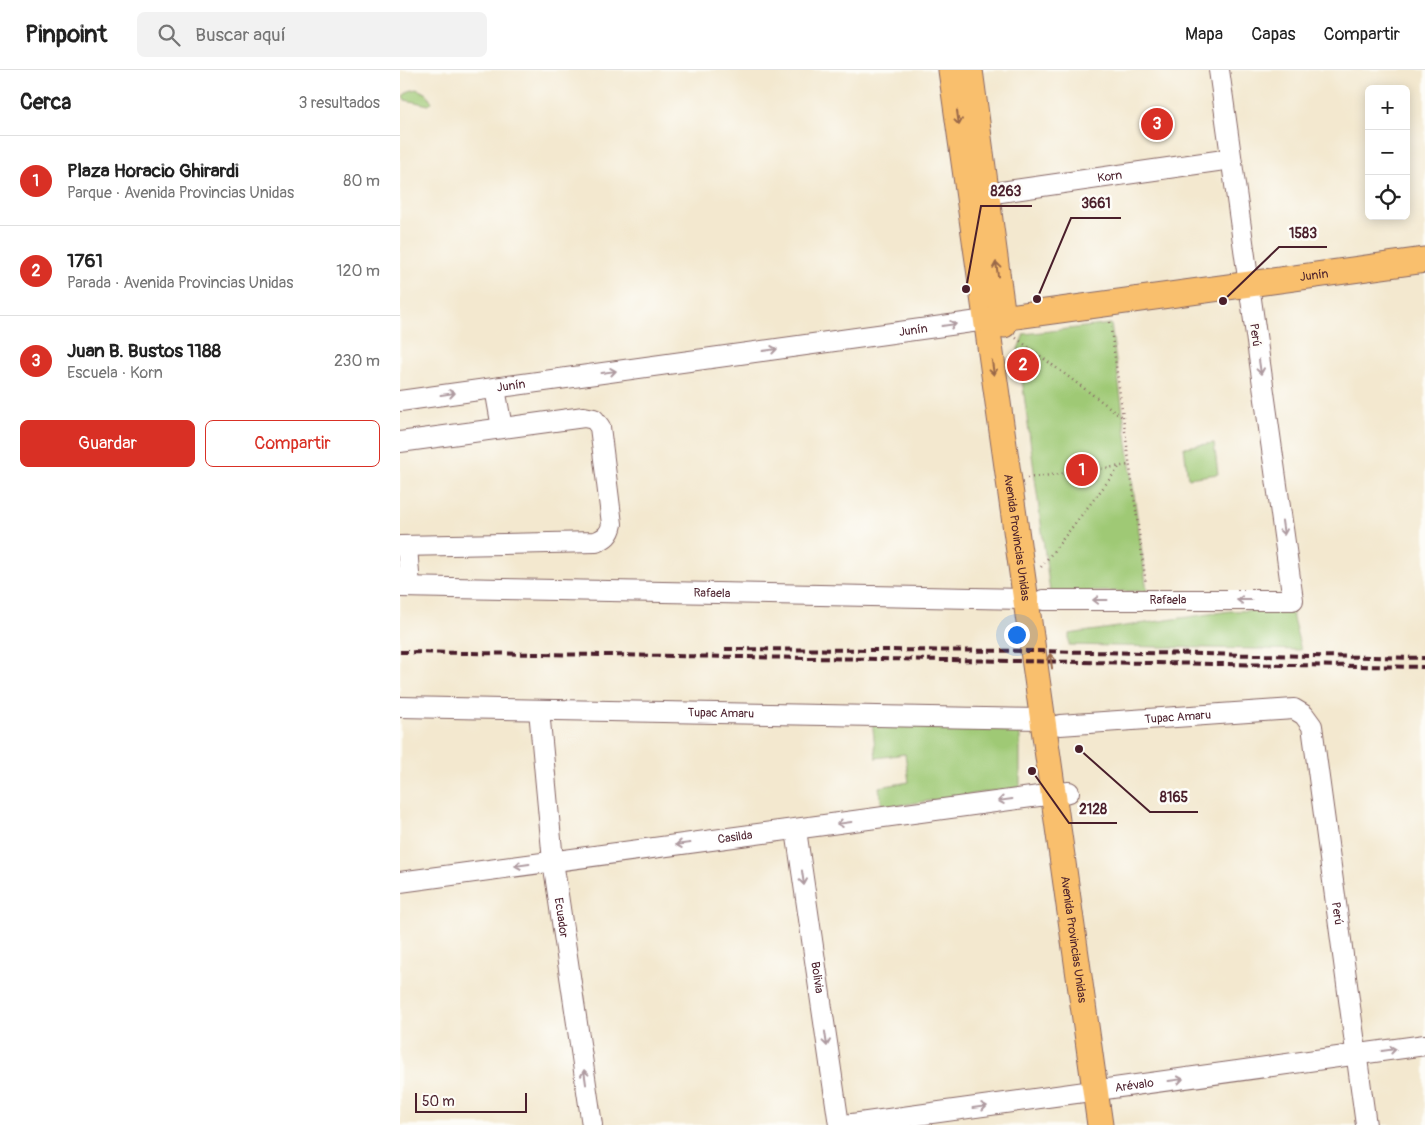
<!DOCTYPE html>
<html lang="es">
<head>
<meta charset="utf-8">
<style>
	:root { --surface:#fff; --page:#f2f2f2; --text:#222; --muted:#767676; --line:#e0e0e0; --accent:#d93025 }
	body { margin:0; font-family:Pangolin,sans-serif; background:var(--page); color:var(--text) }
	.controls { position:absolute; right:15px; top:15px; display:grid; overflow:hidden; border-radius:8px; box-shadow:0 2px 12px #0003 }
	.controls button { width:45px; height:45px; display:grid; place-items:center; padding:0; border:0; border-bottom:1px solid var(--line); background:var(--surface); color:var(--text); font:25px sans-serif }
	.scale { position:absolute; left:15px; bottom:12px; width:112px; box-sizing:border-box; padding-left:5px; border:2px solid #4a1f2b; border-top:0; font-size:14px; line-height:18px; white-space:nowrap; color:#4a1f2b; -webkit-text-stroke:4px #fdfcf7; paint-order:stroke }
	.you { position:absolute; left:616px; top:564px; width:18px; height:18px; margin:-12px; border:4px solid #fff; border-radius:50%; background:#1a73e8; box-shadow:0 0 0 8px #1a73e833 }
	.badge { display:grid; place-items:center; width:32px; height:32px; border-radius:50%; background:var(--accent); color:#fff; font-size:16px; font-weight:700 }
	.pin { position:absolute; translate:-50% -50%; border:2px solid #fff; box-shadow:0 1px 5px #0006 }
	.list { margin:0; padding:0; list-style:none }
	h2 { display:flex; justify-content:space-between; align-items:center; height:65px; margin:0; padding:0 20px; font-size:21px }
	h2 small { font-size:16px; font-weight:400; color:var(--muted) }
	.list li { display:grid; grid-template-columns:32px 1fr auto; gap:15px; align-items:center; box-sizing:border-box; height:90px; padding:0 20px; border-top:1px solid var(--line) }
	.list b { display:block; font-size:19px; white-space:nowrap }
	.list p { margin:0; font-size:16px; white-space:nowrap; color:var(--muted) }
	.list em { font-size:16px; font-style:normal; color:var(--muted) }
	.actions { display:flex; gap:10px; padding:15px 20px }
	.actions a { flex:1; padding:11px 0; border:1px solid var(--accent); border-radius:8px; text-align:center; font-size:18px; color:var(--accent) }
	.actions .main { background:var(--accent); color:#fff }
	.icon { flex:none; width:28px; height:28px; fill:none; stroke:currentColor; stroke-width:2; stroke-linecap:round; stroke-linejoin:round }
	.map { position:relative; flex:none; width:1025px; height:1055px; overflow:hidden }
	header { display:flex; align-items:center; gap:30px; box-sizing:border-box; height:70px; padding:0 25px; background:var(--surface); border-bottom:1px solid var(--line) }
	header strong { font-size:24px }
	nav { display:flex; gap:28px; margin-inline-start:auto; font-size:18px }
	.search { width:350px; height:45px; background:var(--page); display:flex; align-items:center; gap:12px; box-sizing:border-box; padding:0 18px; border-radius:8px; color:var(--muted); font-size:19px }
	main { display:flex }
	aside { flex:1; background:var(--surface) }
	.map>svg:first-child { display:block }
</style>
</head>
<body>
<header>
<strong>Pinpoint</strong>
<div class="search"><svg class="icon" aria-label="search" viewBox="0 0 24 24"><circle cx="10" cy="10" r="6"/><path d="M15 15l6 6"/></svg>Buscar aquí</div>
<nav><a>Mapa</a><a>Capas</a><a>Compartir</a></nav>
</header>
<main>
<aside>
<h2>Cerca<small>3 resultados</small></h2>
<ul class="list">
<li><span class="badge">1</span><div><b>Plaza Horacio Ghirardi</b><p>Parque · Avenida Provincias Unidas</p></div><em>80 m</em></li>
<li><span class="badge">2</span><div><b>1761</b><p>Parada · Avenida Provincias Unidas</p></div><em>120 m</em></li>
<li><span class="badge">3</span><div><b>Juan B. Bustos 1188</b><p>Escuela · Korn</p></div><em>230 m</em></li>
</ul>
<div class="actions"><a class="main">Guardar</a><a>Compartir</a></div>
</aside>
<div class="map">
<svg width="1025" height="1055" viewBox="0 0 1025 1055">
	<rect width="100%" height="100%" fill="#fdfcf7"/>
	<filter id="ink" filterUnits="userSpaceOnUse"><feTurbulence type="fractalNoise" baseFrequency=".02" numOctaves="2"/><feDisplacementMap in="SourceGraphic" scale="10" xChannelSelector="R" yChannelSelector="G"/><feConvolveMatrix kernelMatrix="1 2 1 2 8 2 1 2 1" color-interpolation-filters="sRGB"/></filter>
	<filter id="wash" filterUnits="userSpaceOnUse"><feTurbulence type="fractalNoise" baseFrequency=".0096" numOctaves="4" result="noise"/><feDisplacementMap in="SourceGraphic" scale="20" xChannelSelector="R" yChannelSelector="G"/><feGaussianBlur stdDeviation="1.12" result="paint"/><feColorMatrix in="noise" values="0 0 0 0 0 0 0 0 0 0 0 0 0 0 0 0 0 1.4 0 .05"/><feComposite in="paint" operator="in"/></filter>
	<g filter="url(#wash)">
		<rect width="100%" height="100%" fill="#f3e8cf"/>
		<!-- green -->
		<g fill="#9fc975" stroke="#747450">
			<polygon points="16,19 26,23 32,32 29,35 5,30 3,26 9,21"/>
			<polygon points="711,254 747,521 650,522 618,279 624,264"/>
			<polygon points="814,373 818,404 788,408 784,377"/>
			<polygon points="891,540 901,580 669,575 669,564 830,541"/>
			<polygon points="472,649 620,656 620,717 482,738 479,717 509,712 505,684 476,688"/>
		</g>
	</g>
	<g filter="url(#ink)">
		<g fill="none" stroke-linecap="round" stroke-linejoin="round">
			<defs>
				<g id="minor">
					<path id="s1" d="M587,124L831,89"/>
					<polyline points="95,318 102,358"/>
					<path id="s2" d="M0,331L586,250"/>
					<path d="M0,372L184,347L194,349L200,357L212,454C210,465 205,468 196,472L0,476"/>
					<polyline points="7,476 10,517"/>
					<path id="s3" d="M0,517L626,529"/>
					<path id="s4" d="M643,530H893L819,0"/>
					<path id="s5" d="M0,637L643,649"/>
					<path id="s6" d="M139,640L153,791L192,1055"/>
					<path id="s7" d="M660,655L894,639L904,645L912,656L966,1055"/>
					<path id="s8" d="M396,760L439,1055"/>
					<path id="s9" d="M0,812L669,722"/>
					<path id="s10" d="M445,1055L1025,975"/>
				</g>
				<g id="major">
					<path id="s11" d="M551,0L700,1055"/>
					<polyline points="570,0 604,255"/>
					<path id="s12" d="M587,250L1025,190"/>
				</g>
			</defs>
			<!-- minor casing -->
			<use href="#minor" stroke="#856564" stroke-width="22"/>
			<!-- major casing -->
			<use href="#major" stroke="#856564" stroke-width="27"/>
			<!-- path -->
			<g stroke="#856564" stroke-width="2.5" stroke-dasharray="1 4" stroke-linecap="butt">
				<polyline points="710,252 746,514"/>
				<polyline points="616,268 724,348"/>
				<polyline points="627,408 730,395"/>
				<polyline points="641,497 720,396"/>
			</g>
			<!-- minor -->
			<use href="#minor" stroke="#fff" stroke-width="20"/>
			<!-- major -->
			<use href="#major" stroke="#f9bf6d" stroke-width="25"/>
			<!-- rail -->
			<g stroke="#4a1f2b" stroke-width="4" stroke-dasharray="8 4" stroke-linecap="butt">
				<polyline points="325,579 633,581 1025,588"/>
				<polyline points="0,582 1025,597"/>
			</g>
		</g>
		<!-- one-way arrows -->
		<defs><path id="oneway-shaft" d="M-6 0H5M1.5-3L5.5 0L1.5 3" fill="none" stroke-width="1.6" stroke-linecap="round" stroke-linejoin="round" transform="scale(1.25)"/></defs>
		<g stroke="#996749">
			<use href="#oneway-shaft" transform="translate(558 48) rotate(82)"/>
			<use href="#oneway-shaft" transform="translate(597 199) rotate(-98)"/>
			<use href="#oneway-shaft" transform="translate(593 298) rotate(82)"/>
			<use href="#oneway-shaft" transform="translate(651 591) rotate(-98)"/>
		</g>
		<g stroke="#ae9aa0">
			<use href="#oneway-shaft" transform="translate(549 255) rotate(-8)"/>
			<use href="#oneway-shaft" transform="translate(370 280) rotate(-8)"/>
			<use href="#oneway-shaft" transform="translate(860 297) rotate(82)"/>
			<use href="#oneway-shaft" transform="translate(209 302) rotate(-8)"/>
			<use href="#oneway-shaft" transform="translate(48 324) rotate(-8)"/>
			<use href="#oneway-shaft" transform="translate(883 458) rotate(82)"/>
			<use href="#oneway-shaft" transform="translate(700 530) rotate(180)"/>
			<use href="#oneway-shaft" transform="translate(844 530) rotate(180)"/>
			<use href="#oneway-shaft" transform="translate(605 730) rotate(172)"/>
			<use href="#oneway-shaft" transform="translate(444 753) rotate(172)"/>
			<use href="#oneway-shaft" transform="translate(283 774) rotate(173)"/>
			<use href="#oneway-shaft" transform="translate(122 795) rotate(172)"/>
			<use href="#oneway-shaft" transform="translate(403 808) rotate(82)"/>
			<use href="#oneway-shaft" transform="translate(426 969) rotate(82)"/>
			<use href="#oneway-shaft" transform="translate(989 980) rotate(-8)"/>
			<use href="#oneway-shaft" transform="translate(185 1007) rotate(-98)"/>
			<use href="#oneway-shaft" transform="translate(776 1010) rotate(-8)"/>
			<use href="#oneway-shaft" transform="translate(580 1037) rotate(-8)"/>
		</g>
	</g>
	<g text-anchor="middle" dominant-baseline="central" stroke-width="5" stroke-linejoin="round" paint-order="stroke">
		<!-- street labels -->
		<g font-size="12" fill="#4a1f2b" stroke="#fdfcf7">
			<text stroke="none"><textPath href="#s1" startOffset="124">Korn</textPath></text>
			<text stroke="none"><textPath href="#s12" startOffset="330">Junín</textPath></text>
			<text stroke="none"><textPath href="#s2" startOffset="518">Junín</textPath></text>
			<text transform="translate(855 265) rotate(82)">Perú</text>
			<text stroke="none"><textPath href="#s2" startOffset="112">Junín</textPath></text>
			<text stroke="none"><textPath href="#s11" startOffset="472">Avenida Provincias Unidas</textPath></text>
			<text stroke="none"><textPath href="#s3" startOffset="312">Rafaela</textPath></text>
			<text stroke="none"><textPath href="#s4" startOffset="125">Rafaela</textPath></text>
			<text stroke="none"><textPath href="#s5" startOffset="321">Tupac Amaru</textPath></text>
			<text stroke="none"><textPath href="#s7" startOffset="118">Tupac Amaru</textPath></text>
			<text stroke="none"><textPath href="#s9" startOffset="338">Casilda</textPath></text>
			<text stroke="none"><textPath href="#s7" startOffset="449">Perú</textPath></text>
			<text stroke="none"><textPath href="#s6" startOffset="209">Ecuador</textPath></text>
			<text stroke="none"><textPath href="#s11" startOffset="878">Avenida Provincias Unidas</textPath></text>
			<text stroke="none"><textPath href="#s8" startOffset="149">Bolivia</textPath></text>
			<text stroke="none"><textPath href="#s10" startOffset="292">Arévalo</textPath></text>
		</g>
	</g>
	<!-- callouts -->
	<path fill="none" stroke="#4a1f2b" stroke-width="2" d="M566 219L581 136H632M637 229L671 148H721M823 231L879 177H927M679 679L750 742H798M632 701L669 753H717"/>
	<g fill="#4a1f2b" stroke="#fdfcf7" stroke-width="2">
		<circle cx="566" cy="219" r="5"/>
		<circle cx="637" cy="229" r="5"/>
		<circle cx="823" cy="231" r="5"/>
		<circle cx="679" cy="679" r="5"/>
		<circle cx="632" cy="701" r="5"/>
	</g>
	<g font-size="14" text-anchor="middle" font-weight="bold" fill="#4a1f2b" stroke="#fdfcf7" stroke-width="5" stroke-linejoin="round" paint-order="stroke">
		<text x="606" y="126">8263</text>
		<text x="696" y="138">3661</text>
		<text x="903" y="168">1583</text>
		<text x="774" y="732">8165</text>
		<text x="693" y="744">2128</text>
	</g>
</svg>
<div class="controls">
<button>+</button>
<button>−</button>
<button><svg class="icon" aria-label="locate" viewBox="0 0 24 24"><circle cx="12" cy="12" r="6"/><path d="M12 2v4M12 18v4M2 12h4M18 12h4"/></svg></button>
</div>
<div class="scale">50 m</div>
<div class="you"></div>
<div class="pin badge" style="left:682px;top:400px">1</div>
<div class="pin badge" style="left:623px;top:295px">2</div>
<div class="pin badge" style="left:757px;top:54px">3</div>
</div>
</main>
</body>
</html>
